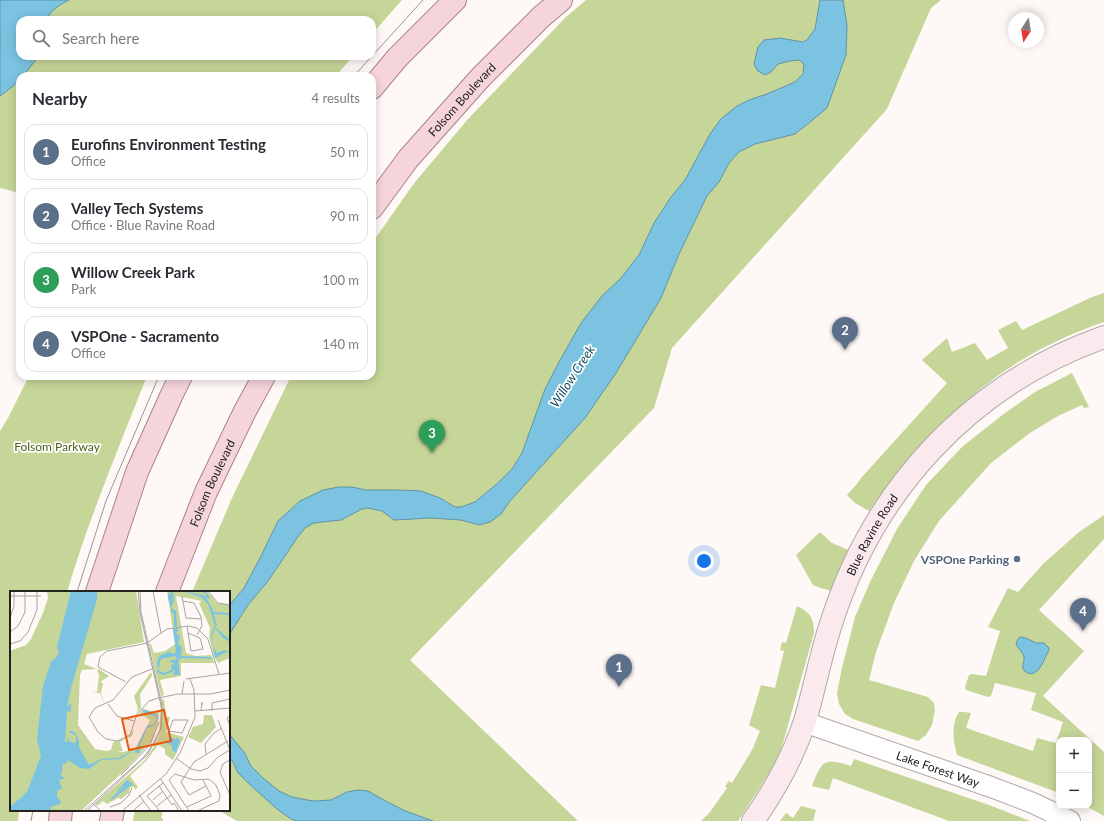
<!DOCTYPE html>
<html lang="en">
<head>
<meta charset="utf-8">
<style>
	:root { --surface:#fff; --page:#f7f7f7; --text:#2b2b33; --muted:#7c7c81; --line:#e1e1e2; --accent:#7c3aed }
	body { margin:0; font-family:Lato,sans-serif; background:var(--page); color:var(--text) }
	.controls { position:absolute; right:12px; bottom:12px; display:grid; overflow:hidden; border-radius:8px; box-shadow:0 2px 10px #0003 }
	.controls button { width:36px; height:36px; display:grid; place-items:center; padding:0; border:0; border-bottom:1px solid var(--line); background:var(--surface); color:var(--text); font:20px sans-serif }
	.compass { position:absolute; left:1008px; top:12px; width:36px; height:36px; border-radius:50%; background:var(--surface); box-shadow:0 2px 10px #0003; rotate:192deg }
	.you { position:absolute; left:704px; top:561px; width:14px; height:14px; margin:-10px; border:3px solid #fff; border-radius:50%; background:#1a73e8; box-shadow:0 0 0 6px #1a73e833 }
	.badge { display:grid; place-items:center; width:26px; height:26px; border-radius:50%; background:var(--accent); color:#fff; font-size:13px; font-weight:700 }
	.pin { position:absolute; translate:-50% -33px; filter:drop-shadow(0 1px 2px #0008) }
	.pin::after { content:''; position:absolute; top:21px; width:14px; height:12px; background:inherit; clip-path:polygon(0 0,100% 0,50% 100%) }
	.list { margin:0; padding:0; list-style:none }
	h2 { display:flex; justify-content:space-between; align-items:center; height:52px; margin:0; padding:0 16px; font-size:17px }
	h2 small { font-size:13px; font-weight:400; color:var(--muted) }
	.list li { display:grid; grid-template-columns:26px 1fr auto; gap:12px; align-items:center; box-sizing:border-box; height:56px; margin:0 8px 8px; padding:0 8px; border:1px solid var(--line); border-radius:12px }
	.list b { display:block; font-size:15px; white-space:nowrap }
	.list p { margin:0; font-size:13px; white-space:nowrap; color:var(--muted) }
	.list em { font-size:13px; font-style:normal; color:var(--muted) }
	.icon { flex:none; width:22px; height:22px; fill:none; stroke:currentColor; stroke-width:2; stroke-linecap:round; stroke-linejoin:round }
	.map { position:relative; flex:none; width:1104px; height:821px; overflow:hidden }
	.search { position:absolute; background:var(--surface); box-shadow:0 2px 10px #0003; left:16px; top:16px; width:360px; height:44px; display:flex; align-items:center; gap:10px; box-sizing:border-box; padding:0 14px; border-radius:12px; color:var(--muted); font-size:15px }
	.panel { position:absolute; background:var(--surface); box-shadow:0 2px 10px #0003; left:16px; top:72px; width:360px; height:308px; border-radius:12px }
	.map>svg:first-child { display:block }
</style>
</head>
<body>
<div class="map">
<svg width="1104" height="821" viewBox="0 0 1104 821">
	<rect width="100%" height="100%" fill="#fef9f7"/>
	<!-- green -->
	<g fill="#c6d698">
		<polygon points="0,0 402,0 372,34 372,20 20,20 20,56 353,56 336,76 20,76 20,193 0,188"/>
		<polygon points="586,0 941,0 931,8 887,109 672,348 654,408 410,660 578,821 237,821 218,810 229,810 229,592 192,592 232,498 291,376 372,376 372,243 415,182 468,119 566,17"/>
		<path d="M1104,293V322C1066,335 1029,353 996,377C990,382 983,386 977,392C958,408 942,425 925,443C905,465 886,486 869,511L855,503L847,495L857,484L861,478L947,383L922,360L947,338L952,352L975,343L987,360L1008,348L998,330L1016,321L1022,330L1092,297Z"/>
		<polygon points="1072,373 1089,407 1084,408 1082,405 1058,416 1030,433 991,463 939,521 914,561 894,603 876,652 869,680 928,697 934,703 935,710 932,725 926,735 918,741 853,719 845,714 839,704 837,693 842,668 855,617 870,582 897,529 926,485 963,446 1005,413 1035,392"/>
		<path d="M29,376H147C119,447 89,518 67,592H11V810H19L18,821H0V431L8,418Z"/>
		<path d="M1104,515V539L1039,610L1084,651L1043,696L1104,752V816L1086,806H1089V740H1059V793L957,755C953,741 951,724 959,712H964L971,713L966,728L1033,751L1037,738L1056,743L1063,722L1031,710L1036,693L995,683L991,696L988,697L966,690L965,687L969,675L972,674L986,676L1000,631L988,627L1008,588L1018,592L1044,563L1079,532Z"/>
		<polygon points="820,532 832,543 851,551 834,592 818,587 813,585 796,555"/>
		<path d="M797,606C810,612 814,618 814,633L781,750L770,772L738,821H701L710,812L727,788L725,786L729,781L732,783L752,750L760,731L749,725L761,685L775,688L784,651L780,650L782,642L786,643Z"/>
		<path d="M854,759L989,805L1030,821H949L833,778L829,790L812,786C822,760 824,757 851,766Z"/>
		<polygon points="801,806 816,810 813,821 780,821 786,813 793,818"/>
		<polygon points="135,810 163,810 161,818 163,819 163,821 133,821"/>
	</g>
	<!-- water -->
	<g fill="#7bc3e1" stroke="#6193a7">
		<path d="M0,0H69C61,4 50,10 47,20H20V56H39L23,76H20V79C14,86 7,91 0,96Z"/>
		<polygon points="820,0 843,0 847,25 846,55 827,108 809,123 795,134 755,144 739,152 729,163 719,182 707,196 679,254 661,298 616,373 585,418 510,501 501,514 490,522 479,525 461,520 431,518 394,520 382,511 367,508 362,509 341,520 314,523 305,528 297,538 285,556 268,581 248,605 229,635 229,606 244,588 260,558 278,521 300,501 323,490 339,487 352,487 366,490 399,490 421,491 440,498 455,507 461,507 475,502 498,483 512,469 522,453 545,389 559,362 581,323 602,296 621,278 639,255 654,223 671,197 685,180 710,134 721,119 737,106 749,100 767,94 795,82 803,74 804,64 799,60 790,61 778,64 771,72 765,75 758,71 754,64 758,47 764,40 780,38 803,42 807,40 815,29"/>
		<path d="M1020,637L1026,638L1036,643H1044L1049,648C1049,652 1047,653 1046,656C1043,663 1036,679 1026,672C1019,668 1025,663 1024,657C1024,653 1018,649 1016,644L1018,639Z"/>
		<polygon points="229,734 244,752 251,766 263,778 279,791 292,797 313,801 331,800 347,792 358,790 368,791 384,800 403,810 433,821 297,821 291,819 277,809 248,783 238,773 233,762 229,757"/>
	</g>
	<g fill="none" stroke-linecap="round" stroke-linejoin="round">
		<defs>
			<g id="street">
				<path id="s1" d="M804,722L991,787L1033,803L1070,821"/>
			</g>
			<g id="secondary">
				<path id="s2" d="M753,821C774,791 793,757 805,721C814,690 820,658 830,627C872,491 969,385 1104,337"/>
			</g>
			<g id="primary">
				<polyline points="372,88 397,58 455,0"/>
				<path id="s3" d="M372,208L408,159L481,77L541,17L561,0"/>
				<polyline points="97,592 137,472 173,392 181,376"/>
				<path id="s4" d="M167,592L206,492L245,411L264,376"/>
				<polyline points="60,821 61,810"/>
				<polyline points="111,821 113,810"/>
			</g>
		</defs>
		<!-- street casing -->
		<use href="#street" stroke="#aea9a7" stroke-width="22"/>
		<!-- secondary casing -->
		<use href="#secondary" stroke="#aea9a7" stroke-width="24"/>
		<!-- primary casing -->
		<use href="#primary" stroke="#a8848a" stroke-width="24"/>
		<!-- street -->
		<use href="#street" stroke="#fff" stroke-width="20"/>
		<!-- secondary -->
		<use href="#secondary" stroke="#faeaed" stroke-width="22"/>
		<!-- primary -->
		<use href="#primary" stroke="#f5d4da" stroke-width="22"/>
		<!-- tram -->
		<g stroke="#9b9796" stroke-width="1">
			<polyline points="372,56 423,0"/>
			<polyline points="354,76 372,56"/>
			<polyline points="77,592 106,501 159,376"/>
			<polyline points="31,821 33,810"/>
		</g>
	</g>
	<!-- markers -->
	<circle fill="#5c6f8a" stroke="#fff" stroke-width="1.5" cx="1017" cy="559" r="4"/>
	<g text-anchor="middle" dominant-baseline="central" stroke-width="3.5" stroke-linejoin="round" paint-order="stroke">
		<!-- street labels -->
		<g font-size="12" fill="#242221" stroke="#fff">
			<text stroke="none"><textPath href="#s3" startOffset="141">Folsom Boulevard</textPath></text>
			<text stroke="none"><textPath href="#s4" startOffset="118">Folsom Boulevard</textPath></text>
			<text stroke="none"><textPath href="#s2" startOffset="312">Blue Ravine Road</textPath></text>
			<text stroke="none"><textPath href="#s1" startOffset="142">Lake Forest Way</textPath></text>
		</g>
		<!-- park labels -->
		<g font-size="12" fill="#505d1b" stroke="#fff">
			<text x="57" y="446">Folsom Parkway</text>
		</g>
		<!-- service labels -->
		<g font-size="12" font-weight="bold" fill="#4e5e75" stroke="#fff" text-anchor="end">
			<text x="1009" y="559">VSPOne Parking</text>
		</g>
		<!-- water labels -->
		<g font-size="13" font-style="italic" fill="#0f4c61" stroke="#fff">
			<text transform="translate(572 376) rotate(-57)">Willow Creek</text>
		</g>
	</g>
	<!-- overview -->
	<g transform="translate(10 591)">
		<rect width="220" height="220" fill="#fef9f7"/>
		<path d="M37,0H126L134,51L77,63L74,73L87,78L72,79L70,84L68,134L85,158L96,160L101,159L103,151L117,147L124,138L122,145L110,151L113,160L107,161H113L125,158L140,129L129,122L133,118L148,122L149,118L148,133L142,150L114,180L71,220H0V60L16,54L21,48L33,22L38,7ZM157,0H197L207,12L220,14V67L208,72L204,65L199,46L200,37L189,12L192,10L166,5L176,62L185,65L201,64L205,72H171V85L150,89L154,104L151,105L139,53H141L144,62L155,60L165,53ZM89,78L99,85L90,91L93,92L91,102L95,113L90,102L81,101H87L89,84L87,80ZM141,81L142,85L130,103L131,117L126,122L128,118L124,105ZM154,108L156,126H160L156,141L174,146L163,169L155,163V158L148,154L136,170L120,185L128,196L125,199L124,196H120L119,202L111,208L108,207L97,213L93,210L87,215L85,213L134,170L145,154L149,145L151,109ZM194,124H202L206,136L191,152L178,146L183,136L193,133Z" fill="#c6d698"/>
		<path d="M61,0H87V8L61,97L57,116L61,112V118L60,121L57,120L55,151L59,150L57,148L58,146L60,151L66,152V145L58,140H63L67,145L69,150V156L79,174L91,168L100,167H108L120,161H124L128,158V153L137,135L144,133L146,129V125L134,122L132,118L143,122L148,124V127L145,134L137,137L130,154V162L121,161L110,168L91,169L79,178L70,177L58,169L57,172L53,173L51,185L56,187L49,189L52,197L47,200V206L51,210L50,213L41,216L40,220H0V216L17,201L31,165L27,148L33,95L41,71L49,63L47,56ZM163,0L164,9L161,17L166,20L167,35L164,36V22H162L158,6L159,1L161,4V1ZM173,0L193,4L195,7L196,3L190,0H195L200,7H196L202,17L207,34L205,36L220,49V51L213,47L205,37L202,44L203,56L207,62L215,59L220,62L216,61L205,67L201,44L205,34L198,13L191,6ZM169,37L166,43L170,45L168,52L172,57L171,65L200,66L203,68L171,67L168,71L170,84H163L165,79L161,80L162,73L167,74L159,70L167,68L165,65L151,68L148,79L147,73L149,65L158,61L164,63L166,60L163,38ZM161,146L166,149V146L170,149L166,162L162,159V154L157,153ZM117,189L123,193L103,208L99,209L117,193L105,202Z" fill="#7bc3e1"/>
		<path fill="none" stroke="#7bc3e1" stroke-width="2" d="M203,22L220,23M147,80L154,83L162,80"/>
		<path fill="none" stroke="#a7a3a1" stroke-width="1" d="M143,0L151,42M198,0L208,12L220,14M0,5H31M172,5L176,27L191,28M173,10L184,12L191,26L192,35L187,44M0,27L4,15V0M177,35L181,60L193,58L190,47L178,42M0,41L8,35L15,21V0M137,52L157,38L178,35L187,37L198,48L209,83M0,53L10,50L18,41L27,19V0M176,88L220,82M116,91L88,76L90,66L97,60L138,52M172,103L174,90M148,107L168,103H201L220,99M98,113L107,125L124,130M85,117L79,126L88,141L96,148L107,150L120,144L127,123L139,110L148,107M85,117L103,109L122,86L142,78M185,120L220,117M191,120L192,111V114M202,120V112L220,108M220,125L217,127L220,135M163,129H178L172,142L159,140ZM208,129L220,159M196,163L195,153L204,142L212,137M166,167L181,178L190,180L198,177L208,166L220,159M220,169L213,173L210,181L220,204M111,184L140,154L149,131M150,187L172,220M149,195L162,214L164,212L168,218L166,220M196,195L179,204L171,191L184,171L218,150M129,204L141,220M143,209L153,200M82,212L91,220M147,215L161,204M100,216L111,212L119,204L122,197M177,216L201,205L193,189M74,220L133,167L145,151L151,137L152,119L130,22L128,0M77,220L138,163L151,137L152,114L131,21L130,0M112,220L156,183L170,162L185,126L184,99L180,88M123,220L134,210M150,220L137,205L153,192M179,220L159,189L165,183L184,189L199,188L206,194L210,204L209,210L187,220"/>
		<path fill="#e8590c" fill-opacity="0.15" stroke="#e8590c" stroke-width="2" d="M154,119L161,150L119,159L112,128Z"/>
		<rect width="220" height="220" fill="none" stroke="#242221" stroke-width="2"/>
	</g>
</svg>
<div class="controls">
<button>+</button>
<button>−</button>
</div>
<svg class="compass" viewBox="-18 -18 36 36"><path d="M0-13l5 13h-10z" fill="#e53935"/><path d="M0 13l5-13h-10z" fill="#7c7c81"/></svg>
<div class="you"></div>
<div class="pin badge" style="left:619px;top:687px;background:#5c6f8a">1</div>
<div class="pin badge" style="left:845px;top:350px;background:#5c6f8a">2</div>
<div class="pin badge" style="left:432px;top:453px;background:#2e9e5b">3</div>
<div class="pin badge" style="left:1083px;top:631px;background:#5c6f8a">4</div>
<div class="search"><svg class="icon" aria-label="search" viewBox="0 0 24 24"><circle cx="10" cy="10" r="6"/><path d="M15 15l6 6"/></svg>Search here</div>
<section class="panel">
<h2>Nearby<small>4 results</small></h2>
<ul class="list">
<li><span class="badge" style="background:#5c6f8a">1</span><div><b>Eurofins Environment Testing</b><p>Office</p></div><em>50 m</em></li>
<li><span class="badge" style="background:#5c6f8a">2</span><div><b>Valley Tech Systems</b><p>Office · Blue Ravine Road</p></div><em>90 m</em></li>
<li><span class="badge" style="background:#2e9e5b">3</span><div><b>Willow Creek Park</b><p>Park</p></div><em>100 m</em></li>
<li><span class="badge" style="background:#5c6f8a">4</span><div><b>VSPOne - Sacramento</b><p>Office</p></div><em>140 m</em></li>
</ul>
</section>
</div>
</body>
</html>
